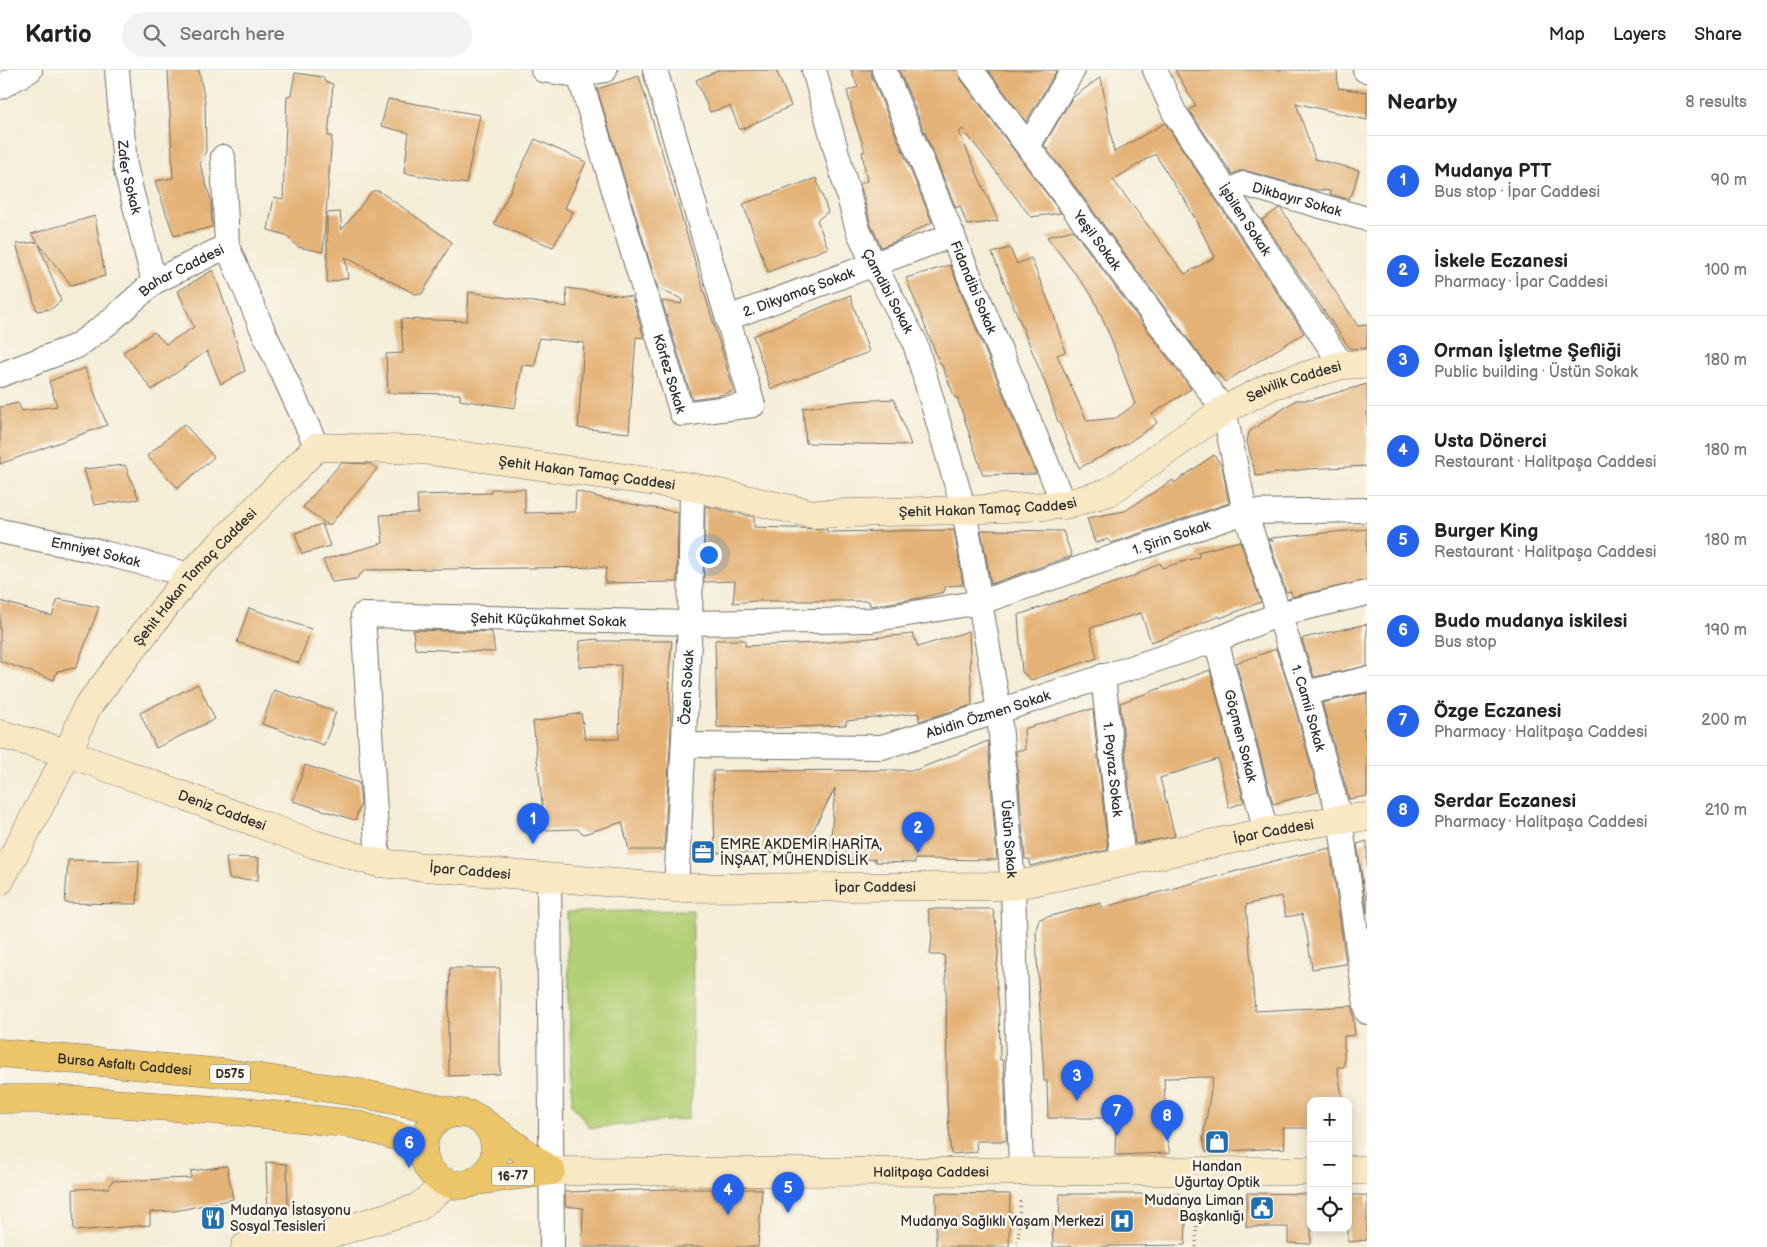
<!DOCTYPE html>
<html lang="en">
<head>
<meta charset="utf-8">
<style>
	:root { --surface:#fff; --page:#f2f2f2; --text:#222; --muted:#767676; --line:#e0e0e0; --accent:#2563eb }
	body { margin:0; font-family:"Balsamiq Sans",sans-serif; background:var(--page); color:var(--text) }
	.controls { position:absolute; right:15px; bottom:15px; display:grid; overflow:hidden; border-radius:10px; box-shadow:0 2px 12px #0003 }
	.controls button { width:45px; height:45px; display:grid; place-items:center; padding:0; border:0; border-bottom:1px solid var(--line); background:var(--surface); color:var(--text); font:25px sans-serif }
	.you { position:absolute; left:708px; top:484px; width:18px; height:18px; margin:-12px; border:4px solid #fff; border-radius:50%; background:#1a73e8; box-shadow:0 0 0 8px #1a73e833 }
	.badge { display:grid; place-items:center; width:32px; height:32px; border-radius:50%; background:var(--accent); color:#fff; font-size:16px; font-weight:700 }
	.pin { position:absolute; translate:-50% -41px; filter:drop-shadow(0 1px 2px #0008) }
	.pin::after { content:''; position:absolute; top:26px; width:18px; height:15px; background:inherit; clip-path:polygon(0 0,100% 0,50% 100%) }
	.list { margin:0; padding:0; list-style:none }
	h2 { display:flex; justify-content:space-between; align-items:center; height:65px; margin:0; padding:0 20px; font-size:21px }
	h2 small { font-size:16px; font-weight:400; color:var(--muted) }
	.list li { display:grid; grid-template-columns:32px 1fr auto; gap:15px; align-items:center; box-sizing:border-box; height:90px; padding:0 20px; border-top:1px solid var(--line) }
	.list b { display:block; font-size:19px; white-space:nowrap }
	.list p { margin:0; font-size:16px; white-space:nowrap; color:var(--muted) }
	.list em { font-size:16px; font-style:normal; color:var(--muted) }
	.icon { flex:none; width:28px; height:28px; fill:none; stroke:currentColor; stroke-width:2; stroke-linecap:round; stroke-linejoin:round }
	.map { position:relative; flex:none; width:1367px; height:1177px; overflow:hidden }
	header { display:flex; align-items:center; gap:30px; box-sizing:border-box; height:70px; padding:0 25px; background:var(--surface); border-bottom:1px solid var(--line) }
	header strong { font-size:24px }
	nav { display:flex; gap:28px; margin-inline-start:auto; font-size:18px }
	.search { width:350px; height:45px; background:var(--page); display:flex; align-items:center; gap:12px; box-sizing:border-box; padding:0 18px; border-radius:28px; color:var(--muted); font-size:19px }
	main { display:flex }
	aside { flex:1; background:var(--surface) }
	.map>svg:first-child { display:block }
</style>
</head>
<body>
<header>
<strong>Kartio</strong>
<div class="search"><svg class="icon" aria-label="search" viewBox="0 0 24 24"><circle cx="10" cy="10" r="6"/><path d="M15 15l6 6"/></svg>Search here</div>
<nav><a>Map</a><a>Layers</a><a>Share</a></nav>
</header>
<main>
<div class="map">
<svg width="1367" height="1177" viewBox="0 0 1367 1177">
	<rect width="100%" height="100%" fill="#fbf7ec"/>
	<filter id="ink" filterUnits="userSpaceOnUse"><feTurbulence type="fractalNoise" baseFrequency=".02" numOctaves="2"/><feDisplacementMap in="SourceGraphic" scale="10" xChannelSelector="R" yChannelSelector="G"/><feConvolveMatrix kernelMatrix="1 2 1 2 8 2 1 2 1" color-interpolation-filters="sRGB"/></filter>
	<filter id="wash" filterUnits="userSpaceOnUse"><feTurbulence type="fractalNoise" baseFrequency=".0096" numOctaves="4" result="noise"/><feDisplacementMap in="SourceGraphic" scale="20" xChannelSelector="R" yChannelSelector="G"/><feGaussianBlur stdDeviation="1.12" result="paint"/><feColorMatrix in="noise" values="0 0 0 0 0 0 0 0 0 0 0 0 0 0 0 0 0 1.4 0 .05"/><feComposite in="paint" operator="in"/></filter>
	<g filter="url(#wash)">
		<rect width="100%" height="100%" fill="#f4edd7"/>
		<!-- green -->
		<polygon fill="#b2cf76" stroke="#6e7d50" points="693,840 692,1025 688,1049 590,1058 572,1034 567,842"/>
		<g id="blocks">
			<!-- building -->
			<g fill="#e4b277" fill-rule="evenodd">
				<polygon points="168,0 199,0 205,32 206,81 200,94 211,130 212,157 174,166 155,111 173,108"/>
				<polygon points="719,0 776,0 791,36 740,60 730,36 710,42 696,10"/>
				<polygon points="851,0 871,0 871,5 932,152 897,171 881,177 871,155 860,114 867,111 862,82 865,81 855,52 847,21 858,17"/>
				<polygon points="899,0 958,0 960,8 1061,143 1031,147 963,59 959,62 998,151 967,155 960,136 956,138"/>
				<polygon points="988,0 1057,0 1026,52"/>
				<polygon points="1175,0 1337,0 1338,18 1367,22 1367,50 1296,33 1315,89 1359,100 1352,124 1348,129 1330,124 1330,121 1311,119 1248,101 1239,101 1232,104 1189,40 1196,36"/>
				<polygon points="295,3 323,7 325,12 333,14 328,66 332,66 323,182 298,177 286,165 268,160 274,127 283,129 287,26 291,25"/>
				<polygon points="639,6 734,321 720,325 692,329 662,231 681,234 682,229 658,219 597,19"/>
				<path d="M1101,7L1114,82L1165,53L1304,263L1225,312L1217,302L1214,304L1044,75L1072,28ZM1155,84L1181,125L1182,124L1215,187L1185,204L1113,110Z"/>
				<polygon points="388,29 480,45 466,114 404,103 409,63 381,56"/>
				<polygon points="535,69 586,92 565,138 573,142 553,177 494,154"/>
				<polygon points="816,108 828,142 817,150 828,178 768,202 743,134"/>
				<polygon points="372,121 379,121 452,172 422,224 415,224 345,187 348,208 327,213 327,143 340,142 342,160"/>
				<polygon points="1279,138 1281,139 1358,256 1367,255 1367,278 1350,279 1262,150"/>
				<polygon points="95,146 105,206 71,215 39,174 61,231 51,239 37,241 16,174 38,172 31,164"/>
				<polygon points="1073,160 1191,319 1152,344 1157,353 1128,373 1079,398 1059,352 1058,352 1048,320 992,183 1010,178 1017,194 1031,188 1054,245 1065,282 1057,285 1087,351 1116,348 1135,334 1112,271 1093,227 1047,167"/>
				<polygon points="950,195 1036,404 983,405 957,327 955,328 941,293 940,294 906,208"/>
				<polygon points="213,200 229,246 245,301 221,314 207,281 152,320 123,282 154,262 166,274 194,257 178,221"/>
				<polygon points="566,218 632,227 644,268 636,267 629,363 578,358 584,273 539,268 535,296 522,295 515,338 460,330 460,324 388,323 386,284 403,283 401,249 467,251 469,222 567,237"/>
				<polygon points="850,225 869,282 771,319 753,266"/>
				<polygon points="85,298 107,355 0,394 0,337 18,333 22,341 57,336 49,311"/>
				<polygon points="1367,314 1367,396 1307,399 1256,406 1247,372 1249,362 1296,330 1311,330"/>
				<polygon points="894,329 911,375 806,373 803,338 854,331"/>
				<polygon points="184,354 214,387 178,418 147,386"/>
				<polygon points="1214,385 1222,396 1229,433 1111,473 1107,469 1095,473 1087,448 1125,441 1173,410 1174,413"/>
				<polygon points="341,393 371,394 377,399 329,456 303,437"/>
				<polygon points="125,395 139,429 94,435 84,399"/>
				<polygon points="491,419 525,419 525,443 575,442 576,421 609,430 609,429 641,436 678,442 677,512 605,513 606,497 365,500 356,509 332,512 323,490 383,473 380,445 418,443 417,425 491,423"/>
				<polygon points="705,436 754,447 754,457 827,459 827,462 954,460 963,515 946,516 944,522 920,528 870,536 869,531 755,531 733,533 735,511 704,512"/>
				<polygon points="322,454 330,476 302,484 295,463"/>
				<polygon points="1367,459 1367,510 1292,527 1291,521 1286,522 1268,468 1273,472 1271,468"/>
				<polygon points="981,460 1063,461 1072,486 991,514"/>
				<polygon points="1240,471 1261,532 1220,548 1219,546 1187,560 1151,572 1141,543 1090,558 1097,588 1031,610 1022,602 1018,545 1132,507 1160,493 1162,498 1199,487 1198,482"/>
				<polygon points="58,529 99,537 76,598 57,601 54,610 0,591 0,531 52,546"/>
				<polygon points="249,538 311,559 299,593 237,572"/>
				<polygon points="1367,554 1367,596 1314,607 1302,570 1303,568"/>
				<polygon points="413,560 492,562 495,582 415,579"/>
				<polygon points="969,561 972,635 919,651 919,643 846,651 846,655 775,658 717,657 715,570 745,570 745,576 818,573 913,564 918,577"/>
				<polygon points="598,569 598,571 672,571 669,600 671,661 664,780 629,780 622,752 584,764 577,759 545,760 533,652 581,643 585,669 619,669 621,595 579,597 580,571"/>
				<polygon points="1276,579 1292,627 1318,722 1273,734 1236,593"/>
				<polygon points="1210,600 1244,732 1229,738 1218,689 1160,708 1175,766 1135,774 1120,633"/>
				<polygon points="198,614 215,649 156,678 140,643"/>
				<polygon points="274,620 336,642 324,675 262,654"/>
				<polygon points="1367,623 1367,657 1363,658 1367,677 1367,726 1349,729 1322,633"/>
				<polygon points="1086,640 1093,640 1108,780 1030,796 1030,789 1025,789 1016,680 1025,680 1024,659"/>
				<polygon points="988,671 997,790 915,789 915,793 875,792 875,789 829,792 835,718 800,786 783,783 715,783 713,701 916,700"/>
				<polygon points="305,695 359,713 361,734 355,750 293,731"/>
				<polygon points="1367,771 1367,843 1357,774"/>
				<polygon points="1330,778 1346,894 1312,899 1307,864 1302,844 1286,847 1281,826 1246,835 1255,941 1352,936 1355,965 1344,966 1344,997 1337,997 1343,1031 1311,1031 1311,1058 1283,1058 1285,1078 1206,1082 1203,1068 1213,1007 1164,1008 1166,1065 1170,1083 1115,1085 1116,1048 1048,1048 1047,1011 1044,1011 1038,909 1036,860 1039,849 1101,833 1101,838 1281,789"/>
				<polygon points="226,787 259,788 258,810 229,809"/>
				<polygon points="68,790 139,791 137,834 65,833"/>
				<polygon points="928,839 993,839 998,866 998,884 996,907 999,938 1000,990 1003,990 1005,1016 1006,1071 976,1071 977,1082 951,1084 947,1032 946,905 944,885 930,885 932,867"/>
				<polygon points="450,898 500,898 500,1004 449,1006 448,960"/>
				<polygon points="266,1092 287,1094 288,1141 268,1142"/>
				<polygon points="227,1096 233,1129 175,1141 150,1142 150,1155 74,1161 73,1119 109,1118 112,1111 191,1108 191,1101"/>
				<polygon points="672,1119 762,1119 758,1177 582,1177 583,1138 565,1136 565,1122"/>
				<polygon points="936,1123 1010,1124 1009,1177 936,1177"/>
				<polygon points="1247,1123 1311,1124 1311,1174 1288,1173 1288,1157 1246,1157"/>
				<polygon points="1060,1124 1180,1124 1188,1152 1186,1153 1185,1175 1053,1177 1052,1153 1059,1150"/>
				<polygon points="1348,1125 1367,1125 1367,1170 1348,1172"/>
			</g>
		</g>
	</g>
	<g filter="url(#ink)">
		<use href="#blocks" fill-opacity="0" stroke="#716f67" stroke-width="1"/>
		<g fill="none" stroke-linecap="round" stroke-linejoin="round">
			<defs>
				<g id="street">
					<path id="s1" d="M117,0L125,96L154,212"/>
					<polyline points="543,0 579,5 605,0"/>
					<path id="s2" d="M814,0L858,160L874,195L914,270L964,440L999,641L1013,816L1021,1101"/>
					<path id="s3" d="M884,0L1064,435"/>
					<path id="s4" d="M971,0L1224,340L1245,442L1305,623L1340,749L1367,942"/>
					<path id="s5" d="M1155,0L1174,42L1342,295"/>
					<polyline points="1365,0 1367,0"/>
					<path id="s6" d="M579,5L682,344L753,335L655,0"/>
					<polyline points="0,17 30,0"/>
					<polyline points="1028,76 1073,0"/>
					<polyline points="223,87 227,176"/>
					<path id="s7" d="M1227,122L1244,114L1367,149"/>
					<path id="s8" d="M728,248L953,165"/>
					<path id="s9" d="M0,305L77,276L108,253L154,212L227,176L261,256L317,377"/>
					<path id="s10" d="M0,461L92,480L190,505"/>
					<path id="s11" d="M1216,570L1266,762"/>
					<path id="s12" d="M1103,606L1123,792"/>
					<polyline points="1305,623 1367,609"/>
					<path id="s13" d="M684,675L882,677L999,641L1216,570L1279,544L1367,523"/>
					<path id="s14" d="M378,793L363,545L690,553L871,550L981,532L1245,442L1367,440"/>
					<polyline points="549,806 552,1177"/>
					<path id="s15" d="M676,818L690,553L692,417"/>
				</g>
				<g id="secondary">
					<path id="s16" d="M0,664L68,683L314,774L378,793L676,818L1013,816L1266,762L1340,749L1367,747"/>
					<path id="s17" d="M0,811L68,683L87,637L190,505L317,377L422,380L510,392L692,417L813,444L964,440L1064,435L1109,422L1224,340L1273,315L1342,295L1367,294"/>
					<polyline points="1348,1100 1367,1100"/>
					<path id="s18" d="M551,1101L737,1102L1311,1101"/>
					<polyline points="245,1177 304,1172 417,1138 448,1113"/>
				</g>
				<g id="highway">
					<path id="s19" d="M0,983L234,1004L354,1022L457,1043"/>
					<polyline points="0,1029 50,1029 245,1042 354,1054 424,1074"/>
					<circle cx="459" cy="1079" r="36"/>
					<polyline points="483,1052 551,1101"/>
					<polyline points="475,1111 551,1101"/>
				</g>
			</defs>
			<!-- street casing -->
			<use href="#street" stroke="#716f67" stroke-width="26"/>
			<!-- secondary casing -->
			<use href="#secondary" stroke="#716f67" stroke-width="29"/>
			<!-- highway casing -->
			<use href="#highway" stroke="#716f67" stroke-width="29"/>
			<!-- path -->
			<g stroke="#716f67" stroke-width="3" stroke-dasharray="1 4" stroke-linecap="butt">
				<polyline points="1018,1177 1020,1127"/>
				<polyline points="1196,1177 1197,1126"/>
			</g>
			<!-- street -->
			<use href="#street" stroke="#fff" stroke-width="24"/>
			<!-- secondary -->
			<use href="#secondary" stroke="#f8e8c3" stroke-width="28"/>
			<!-- highway -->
			<use href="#highway" stroke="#edc569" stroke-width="28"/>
		</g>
	</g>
	<!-- icons -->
	<defs>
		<symbol id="office-square" viewBox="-11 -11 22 22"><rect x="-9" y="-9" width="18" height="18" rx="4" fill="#1f6fb2" stroke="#fbf7ec"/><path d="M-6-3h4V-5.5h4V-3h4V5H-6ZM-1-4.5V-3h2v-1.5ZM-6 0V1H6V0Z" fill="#fff"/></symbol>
		<symbol id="shop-square" viewBox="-11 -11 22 22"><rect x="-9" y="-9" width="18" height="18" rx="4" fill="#1f6fb2" stroke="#fbf7ec"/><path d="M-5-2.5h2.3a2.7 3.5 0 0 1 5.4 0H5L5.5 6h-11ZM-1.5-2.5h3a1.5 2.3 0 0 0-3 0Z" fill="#fff"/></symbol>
		<symbol id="civic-square" viewBox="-11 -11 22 22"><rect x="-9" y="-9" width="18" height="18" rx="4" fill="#1f6fb2" stroke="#fbf7ec"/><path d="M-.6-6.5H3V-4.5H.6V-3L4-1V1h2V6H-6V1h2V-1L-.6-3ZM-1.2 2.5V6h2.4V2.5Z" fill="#fff"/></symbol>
		<symbol id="restaurant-square" viewBox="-11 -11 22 22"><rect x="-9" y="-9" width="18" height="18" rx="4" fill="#1f6fb2" stroke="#fbf7ec"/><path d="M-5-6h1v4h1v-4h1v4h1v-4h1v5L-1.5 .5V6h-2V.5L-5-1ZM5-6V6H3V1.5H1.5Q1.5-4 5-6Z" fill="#fff"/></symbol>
		<symbol id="hospital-square" viewBox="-11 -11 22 22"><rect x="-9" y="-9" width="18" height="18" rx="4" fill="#1f6fb2" stroke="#fbf7ec"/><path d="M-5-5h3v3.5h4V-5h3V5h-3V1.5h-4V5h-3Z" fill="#fff"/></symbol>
	</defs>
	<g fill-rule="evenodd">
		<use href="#office-square" x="689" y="768" width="28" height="28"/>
		<use href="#shop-square" x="1203" y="1058" width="28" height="28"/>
		<use href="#civic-square" x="1248" y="1124" width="28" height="28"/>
		<use href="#restaurant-square" x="199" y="1134" width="28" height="28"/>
		<use href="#hospital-square" x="1108" y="1137" width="28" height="28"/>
	</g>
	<g text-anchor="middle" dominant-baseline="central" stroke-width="5" stroke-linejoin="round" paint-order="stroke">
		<!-- shield labels -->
		<g fill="#fbf7ec" stroke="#696865" stroke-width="1">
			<rect x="210" y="994.5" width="40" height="19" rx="4"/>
			<rect x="492" y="1096.5" width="42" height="19" rx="4"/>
		</g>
		<g font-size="12" font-weight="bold" fill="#2b2b2b">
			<text x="230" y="1004">D575</text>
			<text x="513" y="1106">16-77</text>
		</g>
		<!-- street labels -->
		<g font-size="14" fill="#2b2b2b" stroke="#fbf7ec">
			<text stroke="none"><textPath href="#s1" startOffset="108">Zafer Sokak</textPath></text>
			<text stroke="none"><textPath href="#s7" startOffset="74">Dikbayır Sokak</textPath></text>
			<text stroke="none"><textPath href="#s5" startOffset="175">İşbilen Sokak</textPath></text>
			<text stroke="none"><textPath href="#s4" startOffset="212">Yeşil Sokak</textPath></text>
			<text stroke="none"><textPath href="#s9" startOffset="212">Bahar Caddesi</textPath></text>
			<text stroke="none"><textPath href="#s3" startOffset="235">Fidandibi Sokak</textPath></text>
			<text stroke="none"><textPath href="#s2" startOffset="234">Çamdibi Sokak</textPath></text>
			<text stroke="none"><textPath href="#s8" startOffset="75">2. Dikyamaç Sokak</textPath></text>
			<text stroke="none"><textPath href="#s6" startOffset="312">Körfez Sokak</textPath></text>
			<text stroke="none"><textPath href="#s17" startOffset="1559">Selvilik Caddesi</textPath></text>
			<text stroke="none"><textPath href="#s17" startOffset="814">Şehit Hakan Tamaç Caddesi</textPath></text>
			<text stroke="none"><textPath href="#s17" startOffset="1219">Şehit Hakan Tamaç Caddesi</textPath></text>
			<text stroke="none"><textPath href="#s14" startOffset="1069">1. Şirin Sokak</textPath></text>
			<text stroke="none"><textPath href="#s10" startOffset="98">Emniyet Sokak</textPath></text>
			<text stroke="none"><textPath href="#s17" startOffset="364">Şehit Hakan Tamaç Caddesi</textPath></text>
			<text stroke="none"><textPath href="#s14" startOffset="434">Şehit Küçükahmet Sokak</textPath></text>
			<text stroke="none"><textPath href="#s15" startOffset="201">Özen Sokak</textPath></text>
			<text stroke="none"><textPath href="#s4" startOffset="734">1. Camii Sokak</textPath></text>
			<text stroke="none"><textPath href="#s13" startOffset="309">Abidin Özmen Sokak</textPath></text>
			<text stroke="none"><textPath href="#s11" startOffset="99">Göçmen Sokak</textPath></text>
			<text stroke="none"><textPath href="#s12" startOffset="94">1. Poyraz Sokak</textPath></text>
			<text stroke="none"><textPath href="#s16" startOffset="235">Deniz Caddesi</textPath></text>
			<text stroke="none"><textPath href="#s16" startOffset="1302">İpar Caddesi</textPath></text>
			<text stroke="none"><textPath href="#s2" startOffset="799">Üstün Sokak</textPath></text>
			<text stroke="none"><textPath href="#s16" startOffset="492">İpar Caddesi</textPath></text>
			<text stroke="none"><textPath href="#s16" startOffset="898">İpar Caddesi</textPath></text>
			<text stroke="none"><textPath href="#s19" startOffset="125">Bursa Asfaltı Caddesi</textPath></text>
			<text stroke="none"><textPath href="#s18" startOffset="380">Halitpaşa Caddesi</textPath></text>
		</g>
		<!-- poi labels -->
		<g font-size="14" fill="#2b2b2b" stroke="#fbf7ec" text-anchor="start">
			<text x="720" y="774">EMRE AKDEMİR HARİTA,<tspan x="720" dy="16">İNŞAAT, MÜHENDİSLİK</tspan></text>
			<text x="1217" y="1096" text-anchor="middle">Handan<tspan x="1217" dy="16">Uğurtay Optik</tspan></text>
			<text x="1244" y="1130" text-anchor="end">Mudanya Liman<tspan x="1244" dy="16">Başkanlığı</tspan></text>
			<text x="230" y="1140">Mudanya İstasyonu<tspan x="230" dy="16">Sosyal Tesisleri</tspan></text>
			<text x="1104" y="1151" text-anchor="end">Mudanya Sağlıklı Yaşam Merkezi</text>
		</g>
	</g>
</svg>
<div class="controls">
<button>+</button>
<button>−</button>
<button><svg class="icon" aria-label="locate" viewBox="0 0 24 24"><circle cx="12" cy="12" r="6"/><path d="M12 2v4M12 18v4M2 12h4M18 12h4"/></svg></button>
</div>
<div class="you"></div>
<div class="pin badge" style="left:533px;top:774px">1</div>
<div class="pin badge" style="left:918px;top:783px">2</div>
<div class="pin badge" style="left:1077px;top:1031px">3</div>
<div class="pin badge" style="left:728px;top:1145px">4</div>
<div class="pin badge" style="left:788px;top:1143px">5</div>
<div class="pin badge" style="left:409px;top:1098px">6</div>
<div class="pin badge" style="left:1117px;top:1066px">7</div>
<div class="pin badge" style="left:1167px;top:1071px">8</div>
</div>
<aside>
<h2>Nearby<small>8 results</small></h2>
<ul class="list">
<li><span class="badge">1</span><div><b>Mudanya PTT</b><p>Bus stop · İpar Caddesi</p></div><em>90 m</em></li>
<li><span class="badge">2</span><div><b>İskele Eczanesi</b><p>Pharmacy · İpar Caddesi</p></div><em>100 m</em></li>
<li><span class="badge">3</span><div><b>Orman İşletme Şefliği</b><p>Public building · Üstün Sokak</p></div><em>180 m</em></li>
<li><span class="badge">4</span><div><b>Usta Dönerci</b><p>Restaurant · Halitpaşa Caddesi</p></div><em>180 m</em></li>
<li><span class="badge">5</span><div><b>Burger King</b><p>Restaurant · Halitpaşa Caddesi</p></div><em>180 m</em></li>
<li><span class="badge">6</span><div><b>Budo mudanya iskilesi</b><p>Bus stop</p></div><em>190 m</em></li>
<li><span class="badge">7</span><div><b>Özge Eczanesi</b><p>Pharmacy · Halitpaşa Caddesi</p></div><em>200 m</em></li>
<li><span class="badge">8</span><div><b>Serdar Eczanesi</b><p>Pharmacy · Halitpaşa Caddesi</p></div><em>210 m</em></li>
</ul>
</aside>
</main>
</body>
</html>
